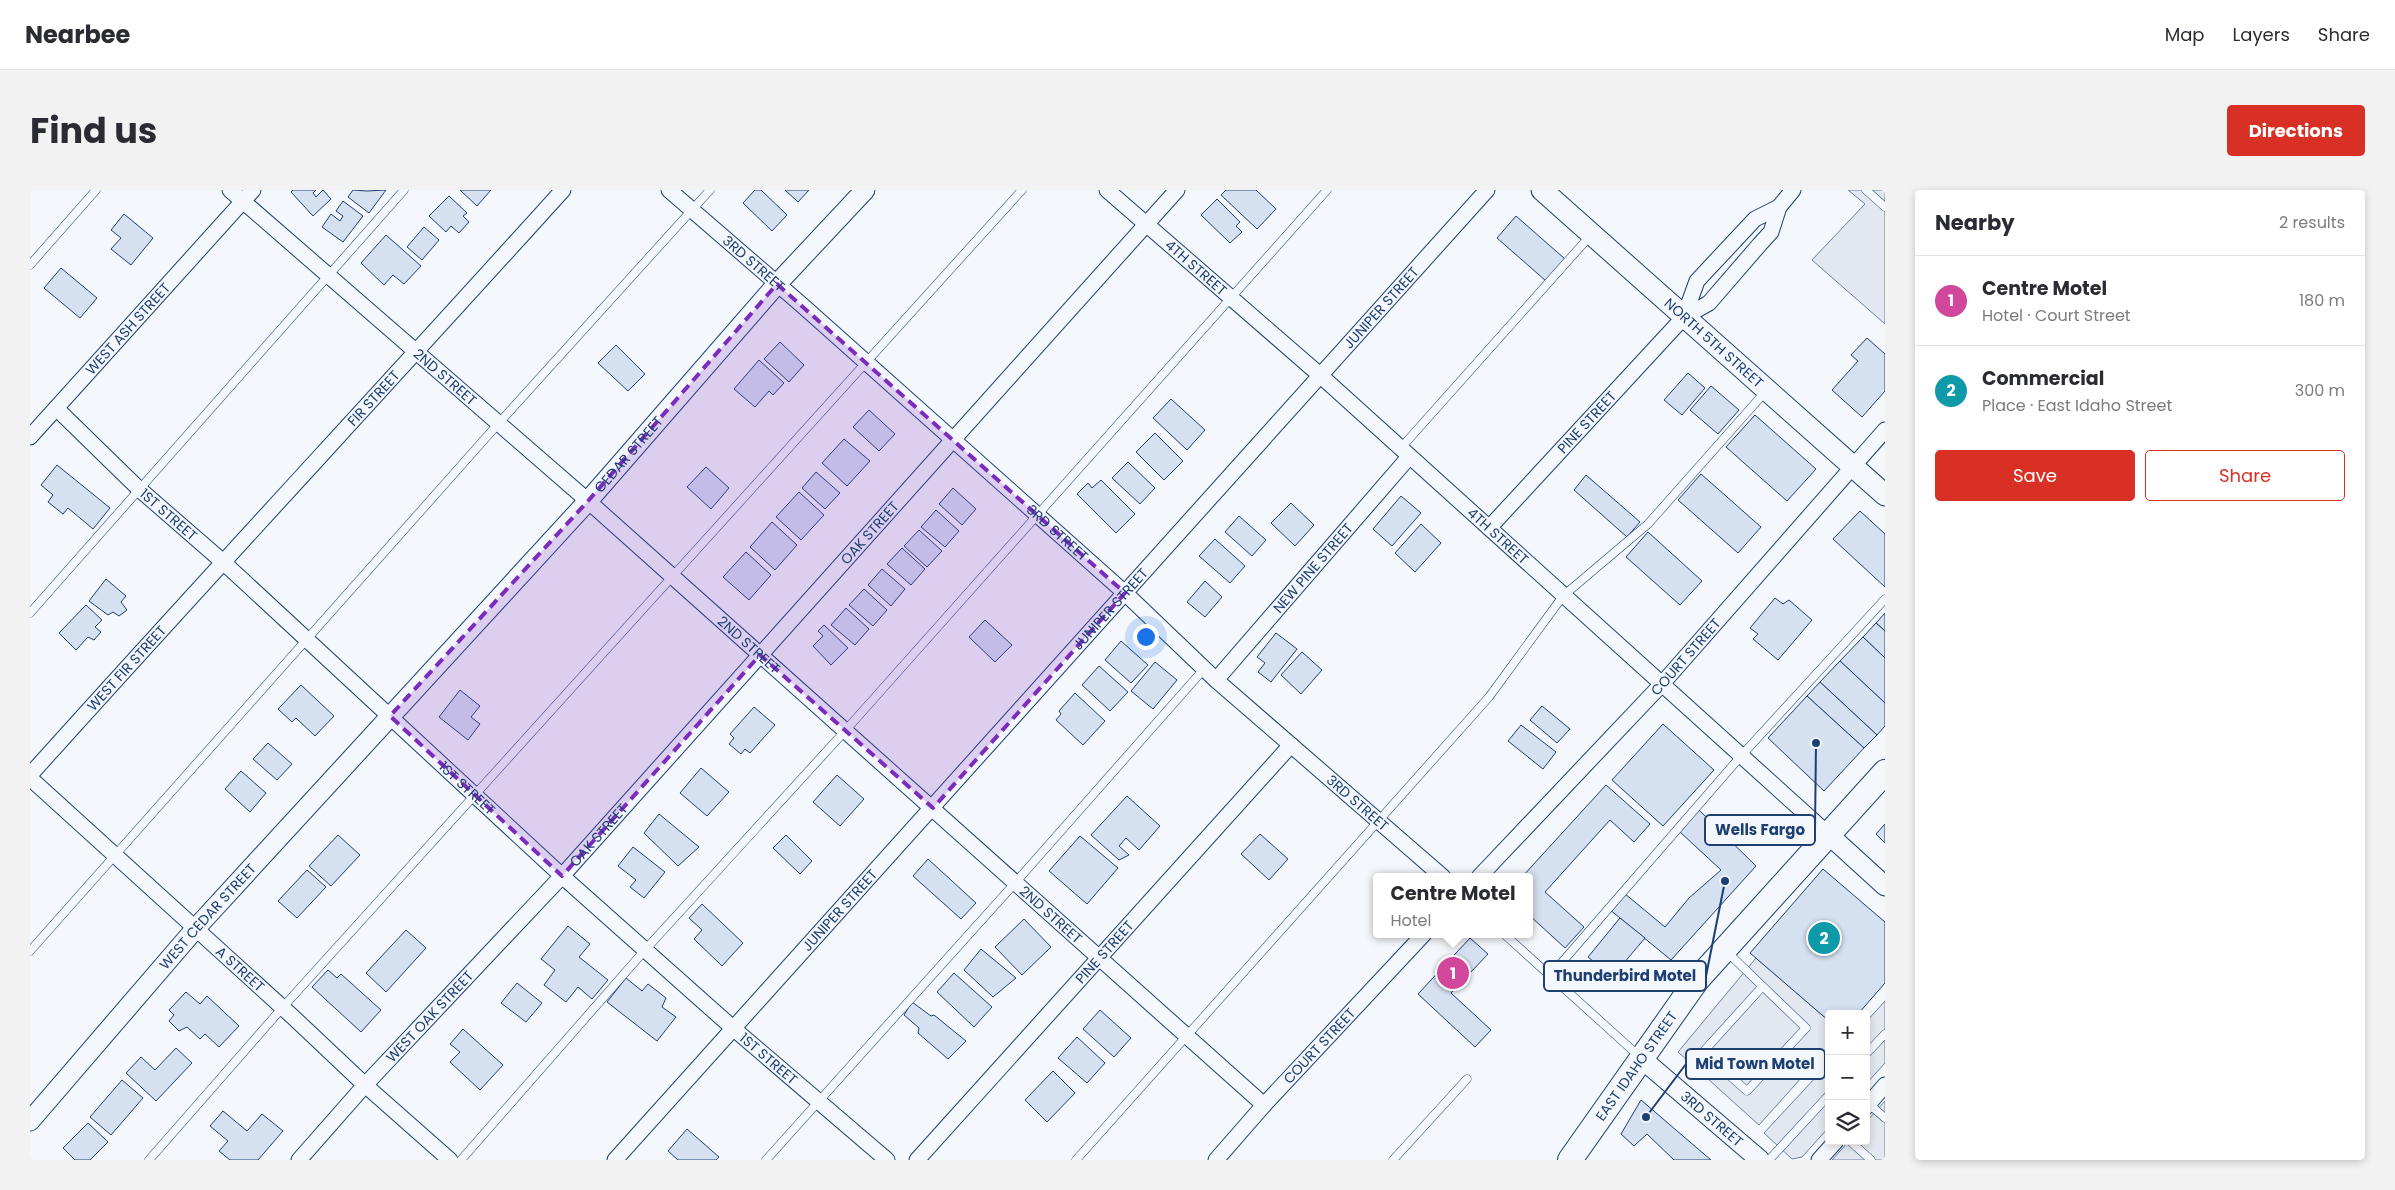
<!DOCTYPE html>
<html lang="en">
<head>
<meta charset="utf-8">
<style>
	:root { --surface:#fff; --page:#f2f2f3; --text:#2b2b33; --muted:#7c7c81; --line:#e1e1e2; --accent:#d93025 }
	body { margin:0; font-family:Poppins,sans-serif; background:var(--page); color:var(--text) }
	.controls { position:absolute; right:15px; bottom:15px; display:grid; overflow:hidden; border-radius:5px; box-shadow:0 2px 8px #0003 }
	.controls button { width:45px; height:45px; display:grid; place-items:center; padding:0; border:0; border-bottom:1px solid var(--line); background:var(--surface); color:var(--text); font:25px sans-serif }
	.you { position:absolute; left:1115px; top:446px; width:18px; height:18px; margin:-12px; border:4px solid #fff; border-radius:50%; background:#1a73e8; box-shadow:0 0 0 8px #1a73e833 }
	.badge { display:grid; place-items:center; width:32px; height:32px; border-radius:50%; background:var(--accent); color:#fff; font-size:16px; font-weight:700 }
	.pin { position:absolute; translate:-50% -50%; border:2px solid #fff; box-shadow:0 1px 5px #0006 }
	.popup { position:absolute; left:1343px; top:683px; width:160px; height:65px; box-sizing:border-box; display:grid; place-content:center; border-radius:5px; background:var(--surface); filter:drop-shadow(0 1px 4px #0005); font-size:16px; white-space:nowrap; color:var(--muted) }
	.popup b { font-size:19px; color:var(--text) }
	.popup::after { content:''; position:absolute; left:50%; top:100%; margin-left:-10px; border:10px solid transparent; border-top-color:var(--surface) }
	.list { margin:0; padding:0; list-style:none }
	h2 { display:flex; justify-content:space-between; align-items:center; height:65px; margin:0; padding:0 20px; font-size:21px }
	h2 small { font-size:16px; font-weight:400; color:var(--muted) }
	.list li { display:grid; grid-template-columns:32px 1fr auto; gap:15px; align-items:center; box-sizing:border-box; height:90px; padding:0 20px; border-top:1px solid var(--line) }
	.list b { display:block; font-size:19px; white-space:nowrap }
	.list p { margin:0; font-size:16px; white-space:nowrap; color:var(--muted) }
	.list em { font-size:16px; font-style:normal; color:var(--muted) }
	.actions { display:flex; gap:10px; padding:15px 20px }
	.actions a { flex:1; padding:11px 0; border:1px solid var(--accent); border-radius:5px; text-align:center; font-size:18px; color:var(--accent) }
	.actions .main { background:var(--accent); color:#fff }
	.icon { flex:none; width:28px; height:28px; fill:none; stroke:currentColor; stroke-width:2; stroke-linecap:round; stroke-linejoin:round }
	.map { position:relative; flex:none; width:1855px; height:970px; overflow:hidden; border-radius:5px }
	header { display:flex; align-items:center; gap:30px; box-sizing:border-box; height:70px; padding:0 25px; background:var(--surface); border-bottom:1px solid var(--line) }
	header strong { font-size:24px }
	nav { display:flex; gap:28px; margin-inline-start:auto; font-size:18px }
	.intro { display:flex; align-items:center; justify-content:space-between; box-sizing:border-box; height:120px; padding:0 30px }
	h1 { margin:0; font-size:35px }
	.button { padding:12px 22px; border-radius:5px; background:var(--accent); color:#fff; font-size:18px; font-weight:700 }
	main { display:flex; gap:30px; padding:0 30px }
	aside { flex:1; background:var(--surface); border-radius:5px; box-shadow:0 2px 8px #0003 }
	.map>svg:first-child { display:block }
</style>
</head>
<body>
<header>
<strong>Nearbee</strong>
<nav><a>Map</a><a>Layers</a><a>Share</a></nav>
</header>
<div class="intro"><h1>Find us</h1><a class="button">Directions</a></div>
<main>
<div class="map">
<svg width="1855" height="970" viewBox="0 0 1855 970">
	<rect width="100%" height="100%" fill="#f4f7fb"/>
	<!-- parking -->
	<g fill="#e3e8f0" stroke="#687fa3">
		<polygon points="1818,0 1855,0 1855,134 1782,70 1835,14"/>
		<polygon points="1726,768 1799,831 1799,857 1729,935 1648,862"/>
		<polygon points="1855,811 1855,873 1836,894 1836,832"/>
		<polygon points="1799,873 1799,937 1772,967 1762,969 1734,943"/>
		<polygon points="1855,911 1855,970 1802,970 1819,951 1836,951 1836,932"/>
	</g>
	<!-- building -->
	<g fill="#d5e0f0" stroke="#1d3f73">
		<polygon points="263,0 286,0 283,3 286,7 293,0 301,9 283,26 261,2"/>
		<polygon points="323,0 337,1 356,0 339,23 318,7"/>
		<polygon points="430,0 461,0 447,16"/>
		<polygon points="725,0 731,0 757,25 742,41 713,13"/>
		<polygon points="755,0 779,0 768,12"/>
		<polygon points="1196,0 1226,0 1246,19 1227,39 1191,5"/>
		<polygon points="419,6 437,23 433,26 439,32 429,43 421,36 416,42 399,26"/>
		<polygon points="1187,9 1210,32 1206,36 1212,42 1200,53 1171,25"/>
		<polygon points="313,11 333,26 313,52 292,37 301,24 310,31 313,26 306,21"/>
		<polygon points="94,24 123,48 101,75 81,59 91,48 81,40"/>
		<polygon points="1486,26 1535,69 1516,91 1467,48"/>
		<polygon points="394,37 409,50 392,70 377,57"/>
		<polygon points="356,45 391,76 374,94 363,85 354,95 331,73"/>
		<polygon points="31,78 67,108 50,128 14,98"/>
		<polygon points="1837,148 1855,164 1855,201 1832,227 1802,200 1828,171 1821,165"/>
		<polygon points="750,152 774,175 759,192 734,169"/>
		<polygon points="586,155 615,184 598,201 568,173"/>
		<polygon points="729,170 754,193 743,205 739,201 725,217 704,199"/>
		<polygon points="1658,183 1675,198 1652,225 1634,210"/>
		<polygon points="1681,196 1709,220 1688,244 1660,220"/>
		<polygon points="1141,209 1175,240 1157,260 1123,228"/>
		<polygon points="839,220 865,244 849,261 823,237"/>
		<polygon points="1725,225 1786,279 1757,311 1696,257"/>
		<polygon points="1125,243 1153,271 1134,290 1106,262"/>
		<polygon points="814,249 840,271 817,296 792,273"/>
		<polygon points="1098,272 1125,298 1110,314 1082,288"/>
		<polygon points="27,275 80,318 63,339 38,318 33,324 18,312 23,305 11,295"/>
		<polygon points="676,277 699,298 681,319 657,297"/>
		<polygon points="786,282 810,303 795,319 772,298"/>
		<polygon points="1671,284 1731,337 1708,363 1648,310"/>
		<polygon points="1556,285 1610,332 1597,347 1544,300"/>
		<polygon points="1071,290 1105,324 1086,343 1047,304 1058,293 1062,298"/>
		<polygon points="923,298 946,319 932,335 909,314"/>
		<polygon points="769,302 794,325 771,350 746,327"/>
		<polygon points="1371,306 1391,323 1362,356 1343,339"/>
		<polygon points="1261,313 1284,335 1265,356 1241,333"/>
		<polygon points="906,320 929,341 915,357 891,337"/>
		<polygon points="1830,321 1855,344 1855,397 1803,349"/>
		<polygon points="1209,326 1236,350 1222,366 1195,342"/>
		<polygon points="742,332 767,355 745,380 720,357"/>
		<polygon points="1391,334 1411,353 1385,382 1365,363"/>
		<polygon points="889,340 912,361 897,377 874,356"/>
		<polygon points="1618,342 1672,391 1650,415 1596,367"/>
		<polygon points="1185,349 1215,376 1200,393 1169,366"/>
		<polygon points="872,358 895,379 881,395 857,374"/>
		<polygon points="716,362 741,385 719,410 693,387"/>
		<polygon points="852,379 875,399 861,416 838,395"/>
		<polygon points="76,389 96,406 91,412 97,420 89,426 83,422 78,425 59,411"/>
		<polygon points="1175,391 1192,407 1175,427 1157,412"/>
		<polygon points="834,399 857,420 843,436 819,415"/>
		<polygon points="1745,408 1753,414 1759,410 1782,430 1748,470 1723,449 1728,444 1720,438"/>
		<polygon points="56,415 72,430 65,437 71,442 64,450 58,447 46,460 29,443"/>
		<polygon points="816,418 839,439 825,455 801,435"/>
		<polygon points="1855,423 1855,441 1846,433"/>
		<polygon points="955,430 982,455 965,472 939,447"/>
		<polygon points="1846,433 1855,441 1855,468 1833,447"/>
		<polygon points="794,435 818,458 801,475 783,456 793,446 788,441"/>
		<polygon points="1246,443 1267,459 1241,492 1228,482 1235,473 1227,467"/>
		<polygon points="1833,447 1855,468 1855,513 1810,471"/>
		<polygon points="1091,451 1118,475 1101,493 1075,470"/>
		<polygon points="1272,462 1292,480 1271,504 1251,485"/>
		<polygon points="1810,471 1855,513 1855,536 1847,545 1790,492"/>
		<polygon points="1125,472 1147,490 1123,519 1101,501"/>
		<polygon points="1069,476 1098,502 1080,521 1052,495"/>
		<polygon points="1790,492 1847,545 1834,558 1777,506"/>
		<polygon points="271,495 304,526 285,546 266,528 262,532 248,519"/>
		<polygon points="430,500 450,516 441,527 450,534 438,550 409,527"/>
		<polygon points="1045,503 1075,531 1053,555 1026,530 1031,524 1029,521"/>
		<polygon points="1777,506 1834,558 1794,601 1738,548"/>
		<polygon points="1512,516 1540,539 1527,553 1500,530"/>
		<polygon points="724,517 745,535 720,563 715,559 711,564 699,554 704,548 700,544"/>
		<polygon points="1633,534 1684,580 1633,636 1582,590"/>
		<polygon points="1491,535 1526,562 1513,579 1478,551"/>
		<polygon points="238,553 262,574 247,590 223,569"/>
		<polygon points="671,578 699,602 677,626 650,603"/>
		<polygon points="211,581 236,603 220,622 195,599"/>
		<polygon points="807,585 834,609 810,636 783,612"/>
		<polygon points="1576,595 1620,634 1604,652 1580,630 1515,702 1554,737 1535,758 1499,725 1499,687 1492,687"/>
		<polygon points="1097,606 1130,636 1109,660 1096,648 1089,656 1099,665 1089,670 1061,645"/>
		<polygon points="1669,620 1726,676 1641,770 1579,719 1594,703 1635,737 1659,708 1691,680 1650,642"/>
		<polygon points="629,624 669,657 648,676 614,643"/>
		<polygon points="1855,634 1855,653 1846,644"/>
		<polygon points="1230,644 1258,669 1239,690 1211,664"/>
		<polygon points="308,645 330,665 301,696 279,676"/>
		<polygon points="756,645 782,671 770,684 743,658"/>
		<polygon points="1050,646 1088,678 1057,714 1019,681"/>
		<polygon points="603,657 635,682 614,708 600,697 606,690 588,676"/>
		<polygon points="898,669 946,713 931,729 883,686"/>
		<polygon points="1793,679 1855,732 1855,793 1828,824 1799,824 1799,831 1720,763"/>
		<polygon points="277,680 296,697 267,728 248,711"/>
		<polygon points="672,714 713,753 692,776 664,749 672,740 659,728"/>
		<polygon points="1590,728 1615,748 1582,787 1558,767"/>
		<polygon points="994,729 1021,757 992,785 965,757"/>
		<polygon points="538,736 560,754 549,767 578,790 562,809 548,797 536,812 514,795 525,780 511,769"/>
		<polygon points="376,740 396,758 356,802 336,783"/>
		<polygon points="1440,748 1458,764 1421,803 1461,840 1445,857 1388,804"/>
		<polygon points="951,759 986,788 963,807 934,780"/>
		<polygon points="298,780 307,788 311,784 351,820 331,842 282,797"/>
		<polygon points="924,783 962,817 944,837 907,802"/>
		<polygon points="596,788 612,801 618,794 636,808 632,817 646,827 627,851 577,812"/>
		<polygon points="487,793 512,813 496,832 471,813"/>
		<polygon points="156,802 170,814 177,806 209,836 189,857 175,844 170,849 157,837 149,841 139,831 144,825 139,820"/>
		<polygon points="882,812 901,826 904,825 936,851 918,869 888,843 889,838 874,825"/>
		<polygon points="1070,820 1101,848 1084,867 1053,839"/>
		<polygon points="433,839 473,875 450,900 420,872 430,862 420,854"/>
		<polygon points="1047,847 1075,873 1057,893 1028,868"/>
		<polygon points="146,858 162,873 126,911 96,883 111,867 125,880"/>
		<polygon points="1023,881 1045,903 1017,932 995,910"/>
		<polygon points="92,890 113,908 81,945 60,927"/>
		<polygon points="1611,910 1681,970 1644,970 1617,944 1604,956 1591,944"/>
		<polygon points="193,921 217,941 232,924 253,941 228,970 200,970 189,961 198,951 180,936"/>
		<polygon points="58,933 78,952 60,970 45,970 33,958"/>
		<polygon points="657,939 689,967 686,970 648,970 638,961"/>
	</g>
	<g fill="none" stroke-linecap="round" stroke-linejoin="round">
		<defs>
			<g id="service">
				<polyline points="1836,0 1855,17"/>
				<polyline points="0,75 66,0"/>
				<polyline points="1370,259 1560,46"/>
				<polyline points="0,423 374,0"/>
				<polyline points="1474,744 1610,867"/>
				<polyline points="0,761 468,234 680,0"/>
				<polyline points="1696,761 1776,838 1717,901 1673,862 1732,797"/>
				<polyline points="1520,786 1711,566 1855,409"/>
				<polyline points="1836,864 1855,844"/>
				<polyline points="1839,914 1855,928"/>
				<polyline points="1820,951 1841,970"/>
				<polyline points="119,970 253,817 992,0"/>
				<polyline points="431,970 615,760 815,541 1297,0"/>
				<polyline points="736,970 985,693 1174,479"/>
				<polyline points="1046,970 1459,507 1533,406 1618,334 1736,201"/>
				<polyline points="1363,970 1437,889"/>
				<polyline points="1739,970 1799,905"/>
			</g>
			<g id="minor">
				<path id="s1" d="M200,0L558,311L1234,915"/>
				<path id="s2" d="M639,0L773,116L1095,403L1186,490L1413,687"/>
				<path id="s3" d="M1077,0L1291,186L1798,644"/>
				<polyline points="1654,127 1667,91 1725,29 1749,17"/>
				<path id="s4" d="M26,218L108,298L192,371L532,686L704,839L857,970"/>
				<path id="s5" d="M0,247L223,0"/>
				<path id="s6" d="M1459,338L1654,127L1679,113L1730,54L1741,42L1749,17L1763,0"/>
				<path id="s7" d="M1186,490L1379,267"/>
				<path id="s8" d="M0,585C176,389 356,196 533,0"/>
				<path id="s9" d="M0,588L263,827L335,895L420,970"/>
				<path id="s10" d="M1449,687L1631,495L1855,240"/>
				<polyline points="1836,917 1855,895"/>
				<path id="s11" d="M269,970L335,895L532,686L1147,0"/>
				<path id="s12" d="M585,970L1457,0"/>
				<path id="s13" d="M887,970L1261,555"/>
				<path id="s14" d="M1186,970L1234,915L1394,744"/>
				<polyline points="1789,970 1806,951"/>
			</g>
			<g id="tertiary">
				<polyline points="1798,644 1855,696"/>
				<path id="s15" d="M1612,869L1730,970"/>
				<path id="s16" d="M0,931L166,738L558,311L747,94L835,0"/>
			</g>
			<g id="secondary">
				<path id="s17" d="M1512,0L1855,305"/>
			</g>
			<g id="primary">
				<path id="s18" d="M1540,970L1667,790L1855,582"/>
			</g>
		</defs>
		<!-- service casing -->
		<use href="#service" stroke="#1d3f73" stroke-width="9"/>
		<!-- minor casing -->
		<use href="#minor" stroke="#1d3f73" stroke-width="17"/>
		<!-- tertiary casing -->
		<use href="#tertiary" stroke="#1d3f73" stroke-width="21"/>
		<!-- secondary casing -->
		<use href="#secondary" stroke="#1d3f73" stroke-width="23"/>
		<!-- primary casing -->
		<use href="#primary" stroke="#1d3f73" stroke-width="26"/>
		<!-- service -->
		<use href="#service" stroke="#f4f7fb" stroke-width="8"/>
		<!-- minor -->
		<use href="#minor" stroke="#f4f7fb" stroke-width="15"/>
		<!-- tertiary -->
		<use href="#tertiary" stroke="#f4f7fb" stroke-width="19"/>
		<!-- secondary -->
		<use href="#secondary" stroke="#f4f7fb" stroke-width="21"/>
		<!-- primary -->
		<use href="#primary" stroke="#f4f7fb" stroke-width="24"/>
	</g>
	<!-- marked area -->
	<path fill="#7b2cbf" fill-opacity="0.2" stroke="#7b2cbf" stroke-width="4" stroke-dasharray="10 6" stroke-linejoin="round" d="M747,94L1095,403L903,618L730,465L532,686L360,526L558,311Z"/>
	<g text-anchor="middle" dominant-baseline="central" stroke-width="4" stroke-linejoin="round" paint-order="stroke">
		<!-- street labels -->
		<g font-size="14" fill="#1d3f73" stroke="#f4f7fb">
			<text stroke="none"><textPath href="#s2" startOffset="112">3RD STREET</textPath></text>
			<text stroke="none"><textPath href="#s3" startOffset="118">4TH STREET</textPath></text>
			<text stroke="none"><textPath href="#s12" startOffset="1146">JUNIPER STREET</textPath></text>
			<text stroke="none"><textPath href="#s5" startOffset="146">WEST ASH STREET</textPath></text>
			<text stroke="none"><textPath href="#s17" startOffset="230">NORTH 5TH STREET</textPath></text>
			<text stroke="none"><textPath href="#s1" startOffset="285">2ND STREET</textPath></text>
			<text stroke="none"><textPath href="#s8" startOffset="510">FIR STREET</textPath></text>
			<text stroke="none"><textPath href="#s6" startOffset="144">PINE STREET</textPath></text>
			<text stroke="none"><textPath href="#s16" startOffset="896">CEDAR STREET</textPath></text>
			<text stroke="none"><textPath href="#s4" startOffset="155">1ST STREET</textPath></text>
			<text stroke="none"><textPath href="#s2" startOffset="518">3RD STREET</textPath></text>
			<text stroke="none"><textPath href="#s11" startOffset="848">OAK STREET</textPath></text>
			<text stroke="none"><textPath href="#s3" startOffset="522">4TH STREET</textPath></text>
			<text stroke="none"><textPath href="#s7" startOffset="148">NEW PINE STREET</textPath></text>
			<text stroke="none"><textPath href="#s12" startOffset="741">JUNIPER STREET</textPath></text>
			<text stroke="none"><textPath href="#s1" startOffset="690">2ND STREET</textPath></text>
			<text stroke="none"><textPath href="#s10" startOffset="302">COURT STREET</textPath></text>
			<text stroke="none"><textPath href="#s8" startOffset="144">WEST FIR STREET</textPath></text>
			<text stroke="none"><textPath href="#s4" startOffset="560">1ST STREET</textPath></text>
			<text stroke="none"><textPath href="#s2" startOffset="922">3RD STREET</textPath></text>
			<text stroke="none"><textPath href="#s11" startOffset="442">OAK STREET</textPath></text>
			<text stroke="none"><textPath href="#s12" startOffset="336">JUNIPER STREET</textPath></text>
			<text stroke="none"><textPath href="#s16" startOffset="271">WEST CEDAR STREET</textPath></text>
			<text stroke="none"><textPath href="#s1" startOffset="1095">2ND STREET</textPath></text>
			<text stroke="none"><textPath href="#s13" startOffset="280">PINE STREET</textPath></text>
			<text stroke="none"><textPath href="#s9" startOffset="284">A STREET</textPath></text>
			<text stroke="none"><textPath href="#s11" startOffset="194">WEST OAK STREET</textPath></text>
			<text stroke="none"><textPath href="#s14" startOffset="154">COURT STREET</textPath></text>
			<text stroke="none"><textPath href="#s4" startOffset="965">1ST STREET</textPath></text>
			<text stroke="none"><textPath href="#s18" startOffset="115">EAST IDAHO STREET</textPath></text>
			<text stroke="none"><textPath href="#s15" startOffset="92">3RD STREET</textPath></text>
		</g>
	</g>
	<!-- callouts -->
	<path fill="none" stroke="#1d3f73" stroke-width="2" d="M1786 553L1785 640M1695 691L1676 786M1616 927L1656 874"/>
	<g fill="#1d3f73" stroke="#f4f7fb" stroke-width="2">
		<circle cx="1786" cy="553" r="5"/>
		<circle cx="1695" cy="691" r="5"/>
		<circle cx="1616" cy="927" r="5"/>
	</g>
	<g fill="#f4f7fb" stroke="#1d3f73" stroke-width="2">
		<rect x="1675" y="625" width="110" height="30" rx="5"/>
		<rect x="1514" y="771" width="162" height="30" rx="5"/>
		<rect x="1656" y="859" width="139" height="30" rx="5"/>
	</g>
	<g font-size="15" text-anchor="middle" font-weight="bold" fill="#1d3f73">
		<text x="1730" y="645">Wells Fargo</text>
		<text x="1595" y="791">Thunderbird Motel</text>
		<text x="1725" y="879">Mid Town Motel</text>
	</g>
</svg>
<div class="controls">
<button>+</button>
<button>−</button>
<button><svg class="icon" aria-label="layers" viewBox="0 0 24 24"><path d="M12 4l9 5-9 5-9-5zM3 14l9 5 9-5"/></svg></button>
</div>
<div class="you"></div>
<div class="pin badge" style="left:1423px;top:783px;background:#d1479c">1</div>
<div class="popup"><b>Centre Motel</b>Hotel</div>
<div class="pin badge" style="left:1794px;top:748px;background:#0f9aa8">2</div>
</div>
<aside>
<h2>Nearby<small>2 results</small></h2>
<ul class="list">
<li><span class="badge" style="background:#d1479c">1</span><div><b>Centre Motel</b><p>Hotel · Court Street</p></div><em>180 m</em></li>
<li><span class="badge" style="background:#0f9aa8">2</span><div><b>Commercial</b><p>Place · East Idaho Street</p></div><em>300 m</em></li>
</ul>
<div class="actions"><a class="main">Save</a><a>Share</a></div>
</aside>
</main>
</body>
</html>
